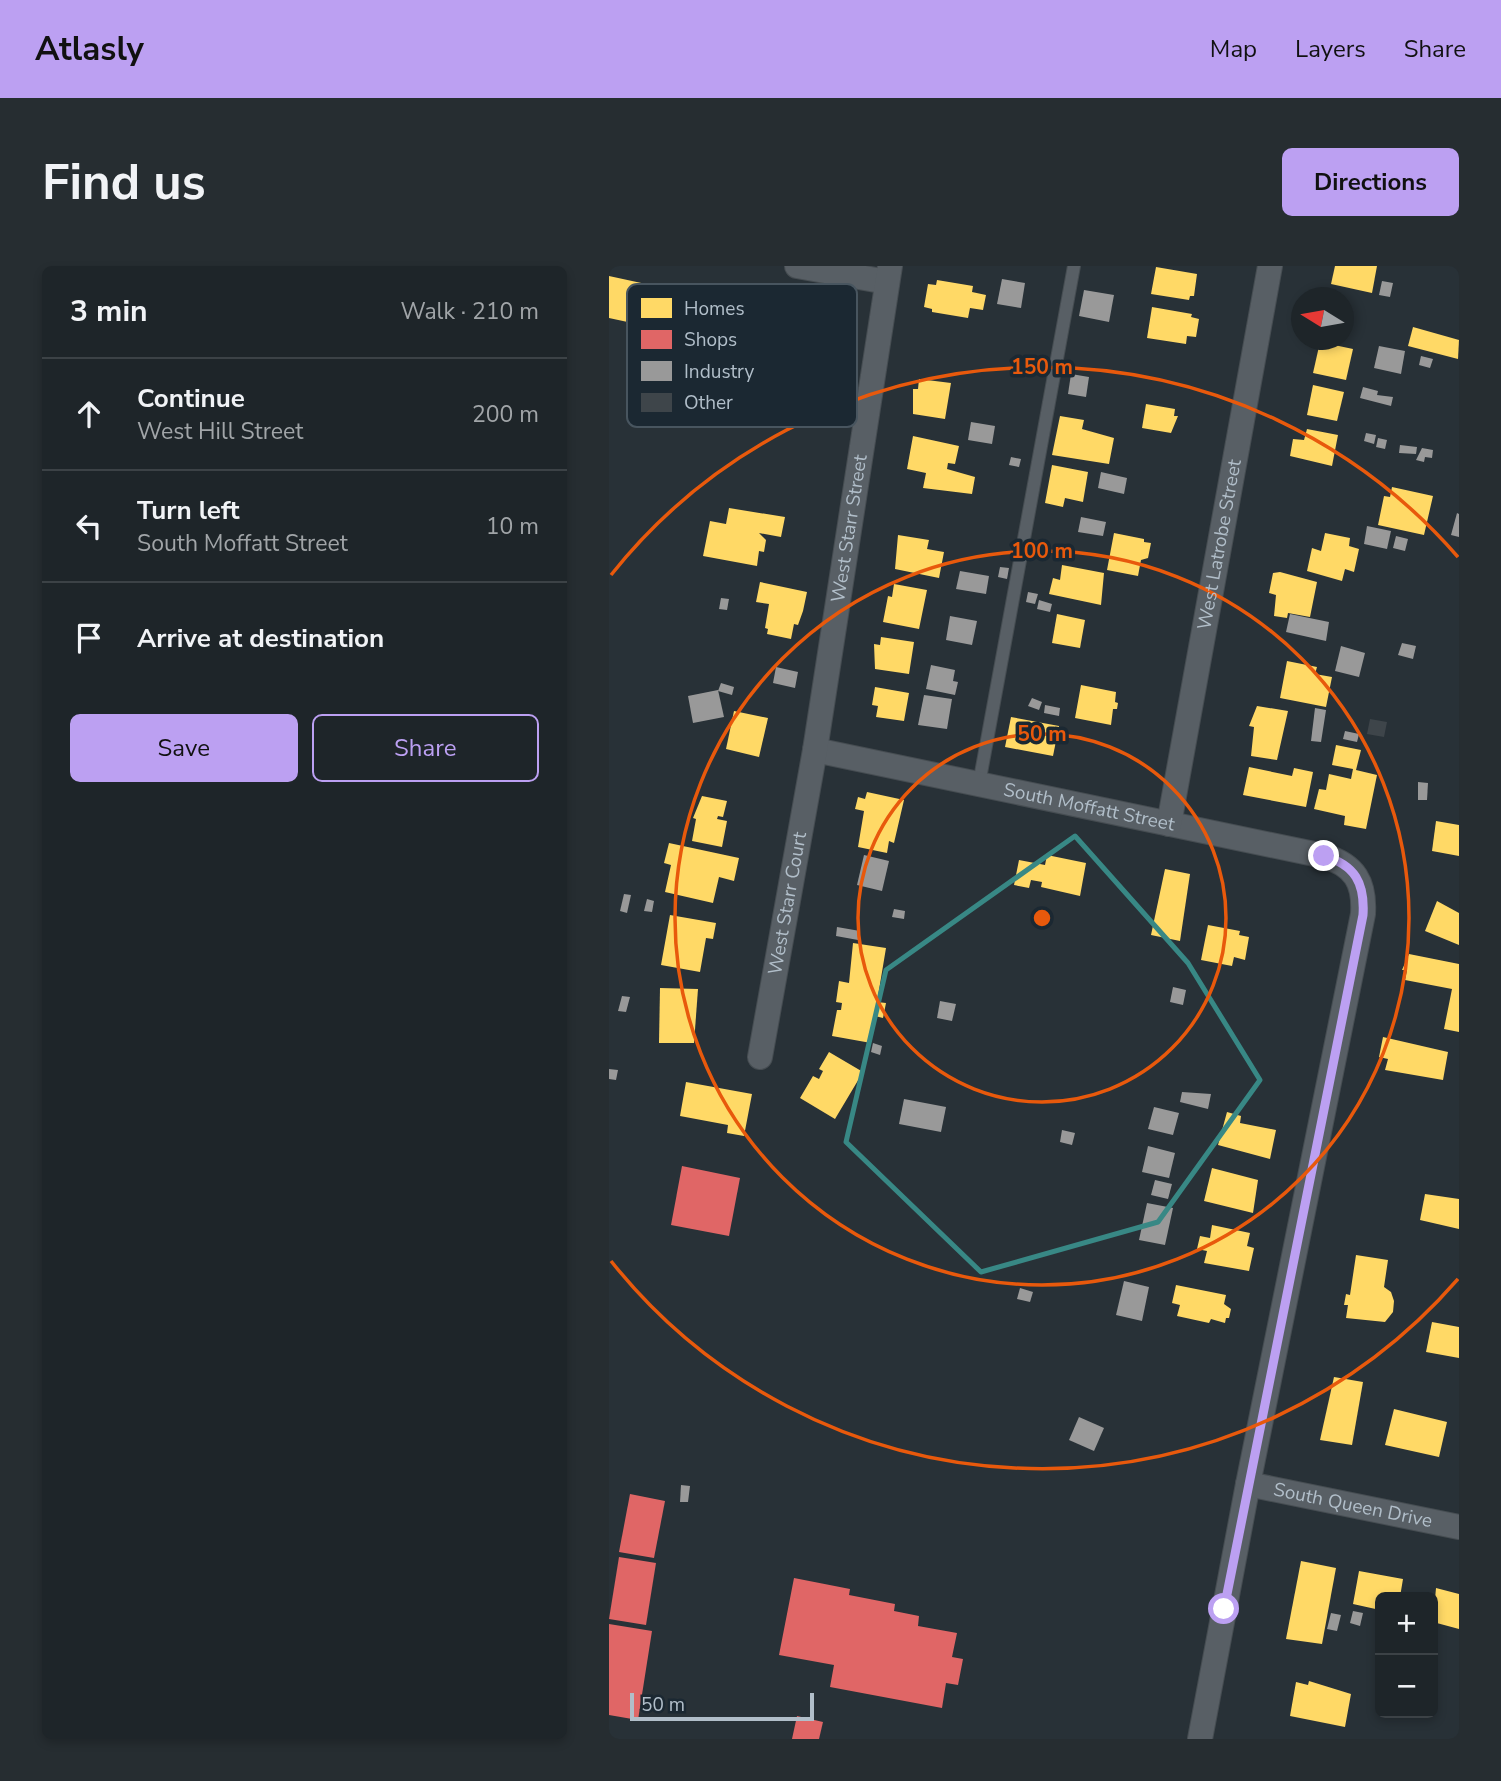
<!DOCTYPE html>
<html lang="en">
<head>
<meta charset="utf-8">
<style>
	:root { --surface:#1e2529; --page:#262d31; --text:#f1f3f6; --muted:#a1a5a8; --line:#3c4246; --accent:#bca0f2 }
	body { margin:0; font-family:"Nunito Sans",sans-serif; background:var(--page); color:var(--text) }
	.controls { position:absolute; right:21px; bottom:21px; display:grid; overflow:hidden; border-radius:10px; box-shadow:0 4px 10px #0003 }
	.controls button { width:63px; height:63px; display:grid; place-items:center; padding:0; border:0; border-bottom:2px solid var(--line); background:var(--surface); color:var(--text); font:35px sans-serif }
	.compass { position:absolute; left:682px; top:21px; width:63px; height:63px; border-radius:50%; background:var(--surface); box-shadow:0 4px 10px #0003; rotate:281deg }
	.scale { position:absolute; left:21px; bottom:18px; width:184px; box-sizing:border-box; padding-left:7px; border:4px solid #b1bec9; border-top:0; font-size:19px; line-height:24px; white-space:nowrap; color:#b1bec9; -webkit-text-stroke:5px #1b2832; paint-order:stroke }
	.stop { position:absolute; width:21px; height:21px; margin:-16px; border:5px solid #bca0f2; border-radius:50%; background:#fff }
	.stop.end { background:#bca0f2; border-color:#fff; box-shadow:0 2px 7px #0008 }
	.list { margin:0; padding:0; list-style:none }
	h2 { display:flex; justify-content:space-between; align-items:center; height:91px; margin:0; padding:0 28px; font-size:30px }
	h2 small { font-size:23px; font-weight:400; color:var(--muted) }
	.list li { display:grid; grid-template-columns:46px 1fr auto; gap:21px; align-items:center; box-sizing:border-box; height:112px; padding:0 28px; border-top:2px solid var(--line) }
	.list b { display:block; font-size:26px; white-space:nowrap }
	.list p { margin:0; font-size:23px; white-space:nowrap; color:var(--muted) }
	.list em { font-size:23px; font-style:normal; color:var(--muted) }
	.actions { display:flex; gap:14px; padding:21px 28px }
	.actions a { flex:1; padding:16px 0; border:2px solid var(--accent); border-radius:10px; text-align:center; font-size:24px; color:var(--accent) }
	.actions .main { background:var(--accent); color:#111 }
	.icon { flex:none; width:38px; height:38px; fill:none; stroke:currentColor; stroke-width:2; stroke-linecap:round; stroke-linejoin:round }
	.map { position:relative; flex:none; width:850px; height:1473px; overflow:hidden; border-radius:10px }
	header { display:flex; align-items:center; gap:42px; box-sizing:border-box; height:98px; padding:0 35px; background:var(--accent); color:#111 }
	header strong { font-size:33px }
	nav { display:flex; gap:38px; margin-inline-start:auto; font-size:24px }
	.intro { display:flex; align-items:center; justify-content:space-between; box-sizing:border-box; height:168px; padding:0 42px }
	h1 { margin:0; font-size:49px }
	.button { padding:18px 32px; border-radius:10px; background:var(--accent); color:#111; font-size:24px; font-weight:700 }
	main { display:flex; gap:42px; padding:0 42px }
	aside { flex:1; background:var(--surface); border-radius:10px; box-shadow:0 4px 10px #0003 }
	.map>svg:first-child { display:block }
</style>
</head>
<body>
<header>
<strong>Atlasly</strong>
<nav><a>Map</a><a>Layers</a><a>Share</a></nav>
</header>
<div class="intro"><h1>Find us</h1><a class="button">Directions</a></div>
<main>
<aside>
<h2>3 min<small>Walk · 210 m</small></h2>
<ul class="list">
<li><svg class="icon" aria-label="ahead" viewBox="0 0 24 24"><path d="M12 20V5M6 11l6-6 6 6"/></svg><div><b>Continue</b><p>West Hill Street</p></div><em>200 m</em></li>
<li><svg class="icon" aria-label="left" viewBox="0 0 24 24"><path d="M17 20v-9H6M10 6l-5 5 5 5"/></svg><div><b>Turn left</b><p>South Moffatt Street</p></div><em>10 m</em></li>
<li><svg class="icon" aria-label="arrive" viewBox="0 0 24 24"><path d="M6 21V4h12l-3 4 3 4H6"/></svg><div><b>Arrive at destination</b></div></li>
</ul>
<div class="actions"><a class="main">Save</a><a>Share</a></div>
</aside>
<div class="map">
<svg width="850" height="1473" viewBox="0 0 850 1473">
	<rect width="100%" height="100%" fill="#283137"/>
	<!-- homes -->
	<g fill="#ffd966">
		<polygon points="726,0 768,0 763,27 722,18"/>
		<polygon points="547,1 588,8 585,30 581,30 580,34 542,28"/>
		<polygon points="0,10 60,23 51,63 0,52"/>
		<polygon points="328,14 364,20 363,26 377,29 374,44 361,42 359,52 323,46 323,43 315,41 319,18 327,19"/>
		<polygon points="543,41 583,48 582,51 590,53 587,71 578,70 577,78 538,72"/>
		<polygon points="804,61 850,74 849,93 799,80"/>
		<polygon points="711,76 744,83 737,114 704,107"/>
		<polygon points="310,113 342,117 336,153 304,148 304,123 309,123"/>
		<polygon points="704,119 735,126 728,155 698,149"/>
		<polygon points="537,138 566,143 565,150 569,150 562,167 533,162"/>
		<polygon points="451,150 475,154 473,163 505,172 500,198 443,189"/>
		<polygon points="698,163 729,169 723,200 681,190 684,173 695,174"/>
		<polygon points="304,170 350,180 346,198 339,197 338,203 366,211 363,228 314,222 317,207 298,203"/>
		<polygon points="443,199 479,206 474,236 456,232 454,241 436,237"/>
		<polygon points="783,221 824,230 815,269 769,259 775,230 781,231"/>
		<polygon points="120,242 176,251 172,271 150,267 157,274 155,286 150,285 148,300 94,290 101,255 117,258"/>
		<polygon points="505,267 535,273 535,276 542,277 539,292 532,294 529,310 498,304"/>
		<polygon points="716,267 741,272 740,280 750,283 745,306 736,303 733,315 698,305 703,282 712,285"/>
		<polygon points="289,269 320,274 318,283 335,286 330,312 286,303"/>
		<polygon points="453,299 495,307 492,339 440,328 444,312 451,314"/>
		<polygon points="671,306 708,316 701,351 679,347 678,352 665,350 667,329 660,327 664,307"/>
		<polygon points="151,316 198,326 194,345 189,359 185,358 182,373 158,368 159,363 156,362 160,338 147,336"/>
		<polygon points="285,318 318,324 310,363 274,356 279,330 283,331"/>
		<polygon points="448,348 476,354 471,382 443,377"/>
		<polygon points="272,371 305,376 300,408 266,403 265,378 271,379"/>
		<polygon points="678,395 708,401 706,408 723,411 717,441 671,432"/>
		<polygon points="472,419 507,426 506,436 509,437 508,443 504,443 502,459 466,452"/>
		<polygon points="266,421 300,427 295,455 267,451 269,440 263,439"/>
		<polygon points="648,440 679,445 668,494 642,490 645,461 640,460"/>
		<polygon points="125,445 159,452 150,491 117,483"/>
		<polygon points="402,451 450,460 444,490 396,481"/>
		<polygon points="727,479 752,484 747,504 768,509 757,563 735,559 736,550 705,543 710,523 717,524 720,508 742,513 744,503 723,499"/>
		<polygon points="640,501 683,510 685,502 704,506 697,541 634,529"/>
		<polygon points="258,526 295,534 285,577 280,575 278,587 249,581 255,545 246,543 249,531 256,533"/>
		<polygon points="93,530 118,535 114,551 109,550 108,553 118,555 113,581 83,575 87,553 84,552"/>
		<polygon points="827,555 850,559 850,590 823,585"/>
		<polygon points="60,577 130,592 125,615 110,611 104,637 56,626 62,599 55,597"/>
		<polygon points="438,589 477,597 471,630 432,621 433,616 422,614 420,622 405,619 410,594 436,599"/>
		<polygon points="556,603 581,608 571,675 542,669"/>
		<polygon points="828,635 850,647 850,679 816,665"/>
		<polygon points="61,649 107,657 104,673 97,672 91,706 52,699"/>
		<polygon points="599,659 631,665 630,669 640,671 636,694 625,691 623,700 592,694"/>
		<polygon points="244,677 277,682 268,736 277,737 274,752 266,750 262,777 223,770 228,744 232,744 233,737 227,736 230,715 240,717"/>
		<polygon points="800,688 850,698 850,766 835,763 843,723 796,714 798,704 793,704"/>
		<polygon points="51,722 89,723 85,777 50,777"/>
		<polygon points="774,771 839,786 834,814 776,804 779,793 770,791"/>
		<polygon points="220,786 254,806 226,853 191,832 204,810 210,813 214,805 210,803"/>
		<polygon points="77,816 143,828 135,870 118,867 119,859 71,850"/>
		<polygon points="618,846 632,850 631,857 667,864 661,893 609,879"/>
		<polygon points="603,902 649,914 644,947 595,935"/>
		<polygon points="816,928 850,933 850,963 811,954"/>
		<polygon points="603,959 641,967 638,980 645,982 640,1005 595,997 598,985 588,983 591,970 601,972"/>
		<polygon points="747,989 779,994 775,1021 782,1026 785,1035 784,1046 776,1056 737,1052 739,1039 735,1039 737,1028 741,1029"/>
		<polygon points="567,1019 617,1029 615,1038 622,1043 620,1052 617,1052 616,1057 602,1053 600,1057 568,1050 571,1039 563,1037"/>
		<polygon points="823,1056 850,1061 850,1092 817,1086"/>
		<polygon points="725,1111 754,1116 743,1179 711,1174"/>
		<polygon points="785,1143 838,1156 830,1191 776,1179"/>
		<polygon points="692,1295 727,1302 713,1378 677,1373"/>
		<polygon points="750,1305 794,1313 791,1331 771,1331 771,1344 744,1338"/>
		<polygon points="827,1322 850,1328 850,1363 824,1356"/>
		<polygon points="700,1415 742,1428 736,1461 681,1450 687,1416 699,1419"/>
	</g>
	<!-- shops -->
	<g fill="#e06666">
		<polygon points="73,900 131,912 120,970 62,959"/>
		<polygon points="21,1228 56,1235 45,1292 10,1286"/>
		<polygon points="10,1291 47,1297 37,1359 0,1353"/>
		<polygon points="185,1312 241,1323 240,1329 286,1338 285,1345 310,1350 309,1360 348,1367 343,1391 354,1393 349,1419 337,1417 333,1442 221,1421 225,1399 170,1389"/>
		<polygon points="0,1358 43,1365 29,1454 0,1449"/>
		<polygon points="188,1450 214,1456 210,1473 183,1473"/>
	</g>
	<!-- industry -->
	<g fill="#999">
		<polygon points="393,13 416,17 412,42 388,38"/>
		<polygon points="773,15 784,17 781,31 770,29"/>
		<polygon points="475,24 505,29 500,56 470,50"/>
		<polygon points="770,80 796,85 792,108 765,102"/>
		<polygon points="812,90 824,93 821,102 810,99"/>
		<polygon points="462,108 480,111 477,131 459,128"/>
		<polygon points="754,121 769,125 768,129 784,131 782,140 751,132"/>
		<polygon points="362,156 386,160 383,178 359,174"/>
		<polygon points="757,167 767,169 765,178 755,175"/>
		<polygon points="769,172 778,174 776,183 767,181"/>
		<polygon points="791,179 808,181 807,188 790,187"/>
		<polygon points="813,182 824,184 823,192 816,191 815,196 807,194"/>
		<polygon points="402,191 412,193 410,201 400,199"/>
		<polygon points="492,206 518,212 515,228 489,222"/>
		<polygon points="848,247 850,248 850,271 842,269"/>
		<polygon points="472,251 497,256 494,270 469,266"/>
		<polygon points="758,260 782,265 778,283 755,278"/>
		<polygon points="787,270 799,273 796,285 784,282"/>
		<polygon points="391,301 400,302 398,313 389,311"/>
		<polygon points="351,305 380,310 377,328 347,323"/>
		<polygon points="419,326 429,328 426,338 417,336"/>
		<polygon points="112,332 120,333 118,344 110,343"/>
		<polygon points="430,334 443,338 441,346 428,343"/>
		<polygon points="681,348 720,356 717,375 677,366"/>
		<polygon points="341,350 368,355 363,379 337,374"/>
		<polygon points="793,377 807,380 804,393 789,389"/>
		<polygon points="732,380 756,387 750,411 726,405"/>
		<polygon points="322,399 346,404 344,415 349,416 346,429 317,423"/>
		<polygon points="167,401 189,406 186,422 164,417"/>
		<polygon points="112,417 125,421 123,429 109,425"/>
		<polygon points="109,424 115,451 84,457 79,430"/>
		<polygon points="315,429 343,433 338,463 309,459"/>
		<polygon points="423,432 433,436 430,444 419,440"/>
		<polygon points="436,439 451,442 450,450 435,447"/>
		<polygon points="706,442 717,444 712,476 702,475"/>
		<polygon points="736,465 750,468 748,476 734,473"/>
		<polygon points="809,516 819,517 818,534 809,534"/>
		<polygon points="255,589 280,595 273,625 248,619"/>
		<polygon points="15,628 22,629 18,647 11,645"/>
		<polygon points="38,633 45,635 43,646 35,645"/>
		<polygon points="285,643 296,645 295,653 283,651"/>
		<polygon points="228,661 251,665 249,674 227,670"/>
		<polygon points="564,721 577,724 574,739 561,736"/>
		<polygon points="13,730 21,731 17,746 9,745"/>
		<polygon points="331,735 347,738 343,755 328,752"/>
		<polygon points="264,777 273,780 271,789 262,786"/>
		<polygon points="0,803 9,804 7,814 0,813"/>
		<polygon points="573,826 602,828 599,843 571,836"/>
		<polygon points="295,833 337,841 332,866 290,858"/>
		<polygon points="545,841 570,847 564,869 539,863"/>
		<polygon points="453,864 466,867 463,879 451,876"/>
		<polygon points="539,880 566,887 560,912 533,906"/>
		<polygon points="546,914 563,918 559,933 542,929"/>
		<polygon points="538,937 564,942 556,979 530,974"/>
		<polygon points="515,1015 540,1021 533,1055 507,1049"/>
		<polygon points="411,1022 424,1026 421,1036 408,1033"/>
		<polygon points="470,1151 495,1162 485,1185 460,1174"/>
		<polygon points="72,1219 81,1220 79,1236 71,1236"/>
		<polygon points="744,1345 754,1347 751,1360 741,1357"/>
		<polygon points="722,1347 732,1349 728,1365 718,1363"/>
	</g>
	<!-- building -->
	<polygon fill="#3e454a" points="761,453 778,456 775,471 758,468"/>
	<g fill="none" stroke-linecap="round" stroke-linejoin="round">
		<defs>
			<polyline id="lane" points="370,518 465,0"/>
			<g id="street">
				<polyline points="188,0 278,16"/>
				<path id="s1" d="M206,484L715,590C746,599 756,617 754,648L639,1218L591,1473"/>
				<path id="s2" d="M560,558L661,0"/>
				<path id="s3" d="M151,791L206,484L281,0"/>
				<path id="s4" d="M639,1218L850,1261"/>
			</g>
		</defs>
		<!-- lane casing -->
		<use href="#lane" stroke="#464d52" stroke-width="14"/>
		<!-- street casing -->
		<use href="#street" stroke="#464d52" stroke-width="26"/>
		<!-- lane -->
		<use href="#lane" stroke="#585f65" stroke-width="12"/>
		<!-- street -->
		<use href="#street" stroke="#585f65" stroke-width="24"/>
	</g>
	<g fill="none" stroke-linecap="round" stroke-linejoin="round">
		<!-- route -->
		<path stroke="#bca0f2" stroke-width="9" d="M615,1343L754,649C756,617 746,599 715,590"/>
	</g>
	<!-- marked area -->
	<path fill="none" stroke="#388885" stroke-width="5" stroke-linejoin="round" d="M466,570L579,697L651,814L549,956L372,1006L237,876L277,704Z"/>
	<!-- distance rings -->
	<g fill="none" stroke="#e8590c" stroke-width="3.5">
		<circle cx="433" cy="652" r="184"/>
		<circle cx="433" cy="652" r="367"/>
		<path d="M849 1013A551 551 0 0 1 2 995M2 309A551 551 0 0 1 849 291"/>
	</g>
	<g text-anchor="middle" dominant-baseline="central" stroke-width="7" stroke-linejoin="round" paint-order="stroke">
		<!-- street labels -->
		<g font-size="19" fill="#b1bec9" stroke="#1b2832">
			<text stroke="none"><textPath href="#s3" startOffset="536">West Starr Street</textPath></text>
			<text stroke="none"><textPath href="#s2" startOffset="284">West Latrobe Street</textPath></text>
			<text stroke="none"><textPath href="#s1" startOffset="280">South Moffatt Street</textPath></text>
			<text stroke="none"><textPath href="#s3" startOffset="156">West Starr Court</textPath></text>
			<text stroke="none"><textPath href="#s4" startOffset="107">South Queen Drive</textPath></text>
		</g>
	</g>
	<!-- legend -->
	<rect x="18" y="18" width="230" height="143" rx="10" fill="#1b2832" stroke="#48555f" stroke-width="2"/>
	<rect x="32" y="32" width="31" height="20" fill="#ffd966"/>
	<rect x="32" y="64" width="31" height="19" fill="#e06666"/>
	<rect x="32" y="95" width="31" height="20" fill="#999"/>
	<rect x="32" y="127" width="31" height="19" fill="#3e454a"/>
	<g font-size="19" fill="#b1bec9">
		<text x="75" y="49">Homes</text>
		<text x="75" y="80">Shops</text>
		<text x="75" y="112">Industry</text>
		<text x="75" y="143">Other</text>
	</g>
	<circle cx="433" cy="652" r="10" fill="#e8590c" stroke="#1b2832" stroke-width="3.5"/>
	<g font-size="21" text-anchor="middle" font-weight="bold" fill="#e8590c" stroke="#1b2832" stroke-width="7" stroke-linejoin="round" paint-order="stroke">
		<text x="433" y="108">150 m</text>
		<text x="433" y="292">100 m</text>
		<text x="433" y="475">50 m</text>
	</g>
</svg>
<div class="controls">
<button>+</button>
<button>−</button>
</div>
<svg class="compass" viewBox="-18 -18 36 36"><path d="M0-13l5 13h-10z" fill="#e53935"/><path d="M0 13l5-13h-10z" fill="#a1a5a8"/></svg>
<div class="scale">50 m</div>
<div class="stop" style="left:615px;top:1343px"></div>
<div class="stop end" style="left:715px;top:590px"></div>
</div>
</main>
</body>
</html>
